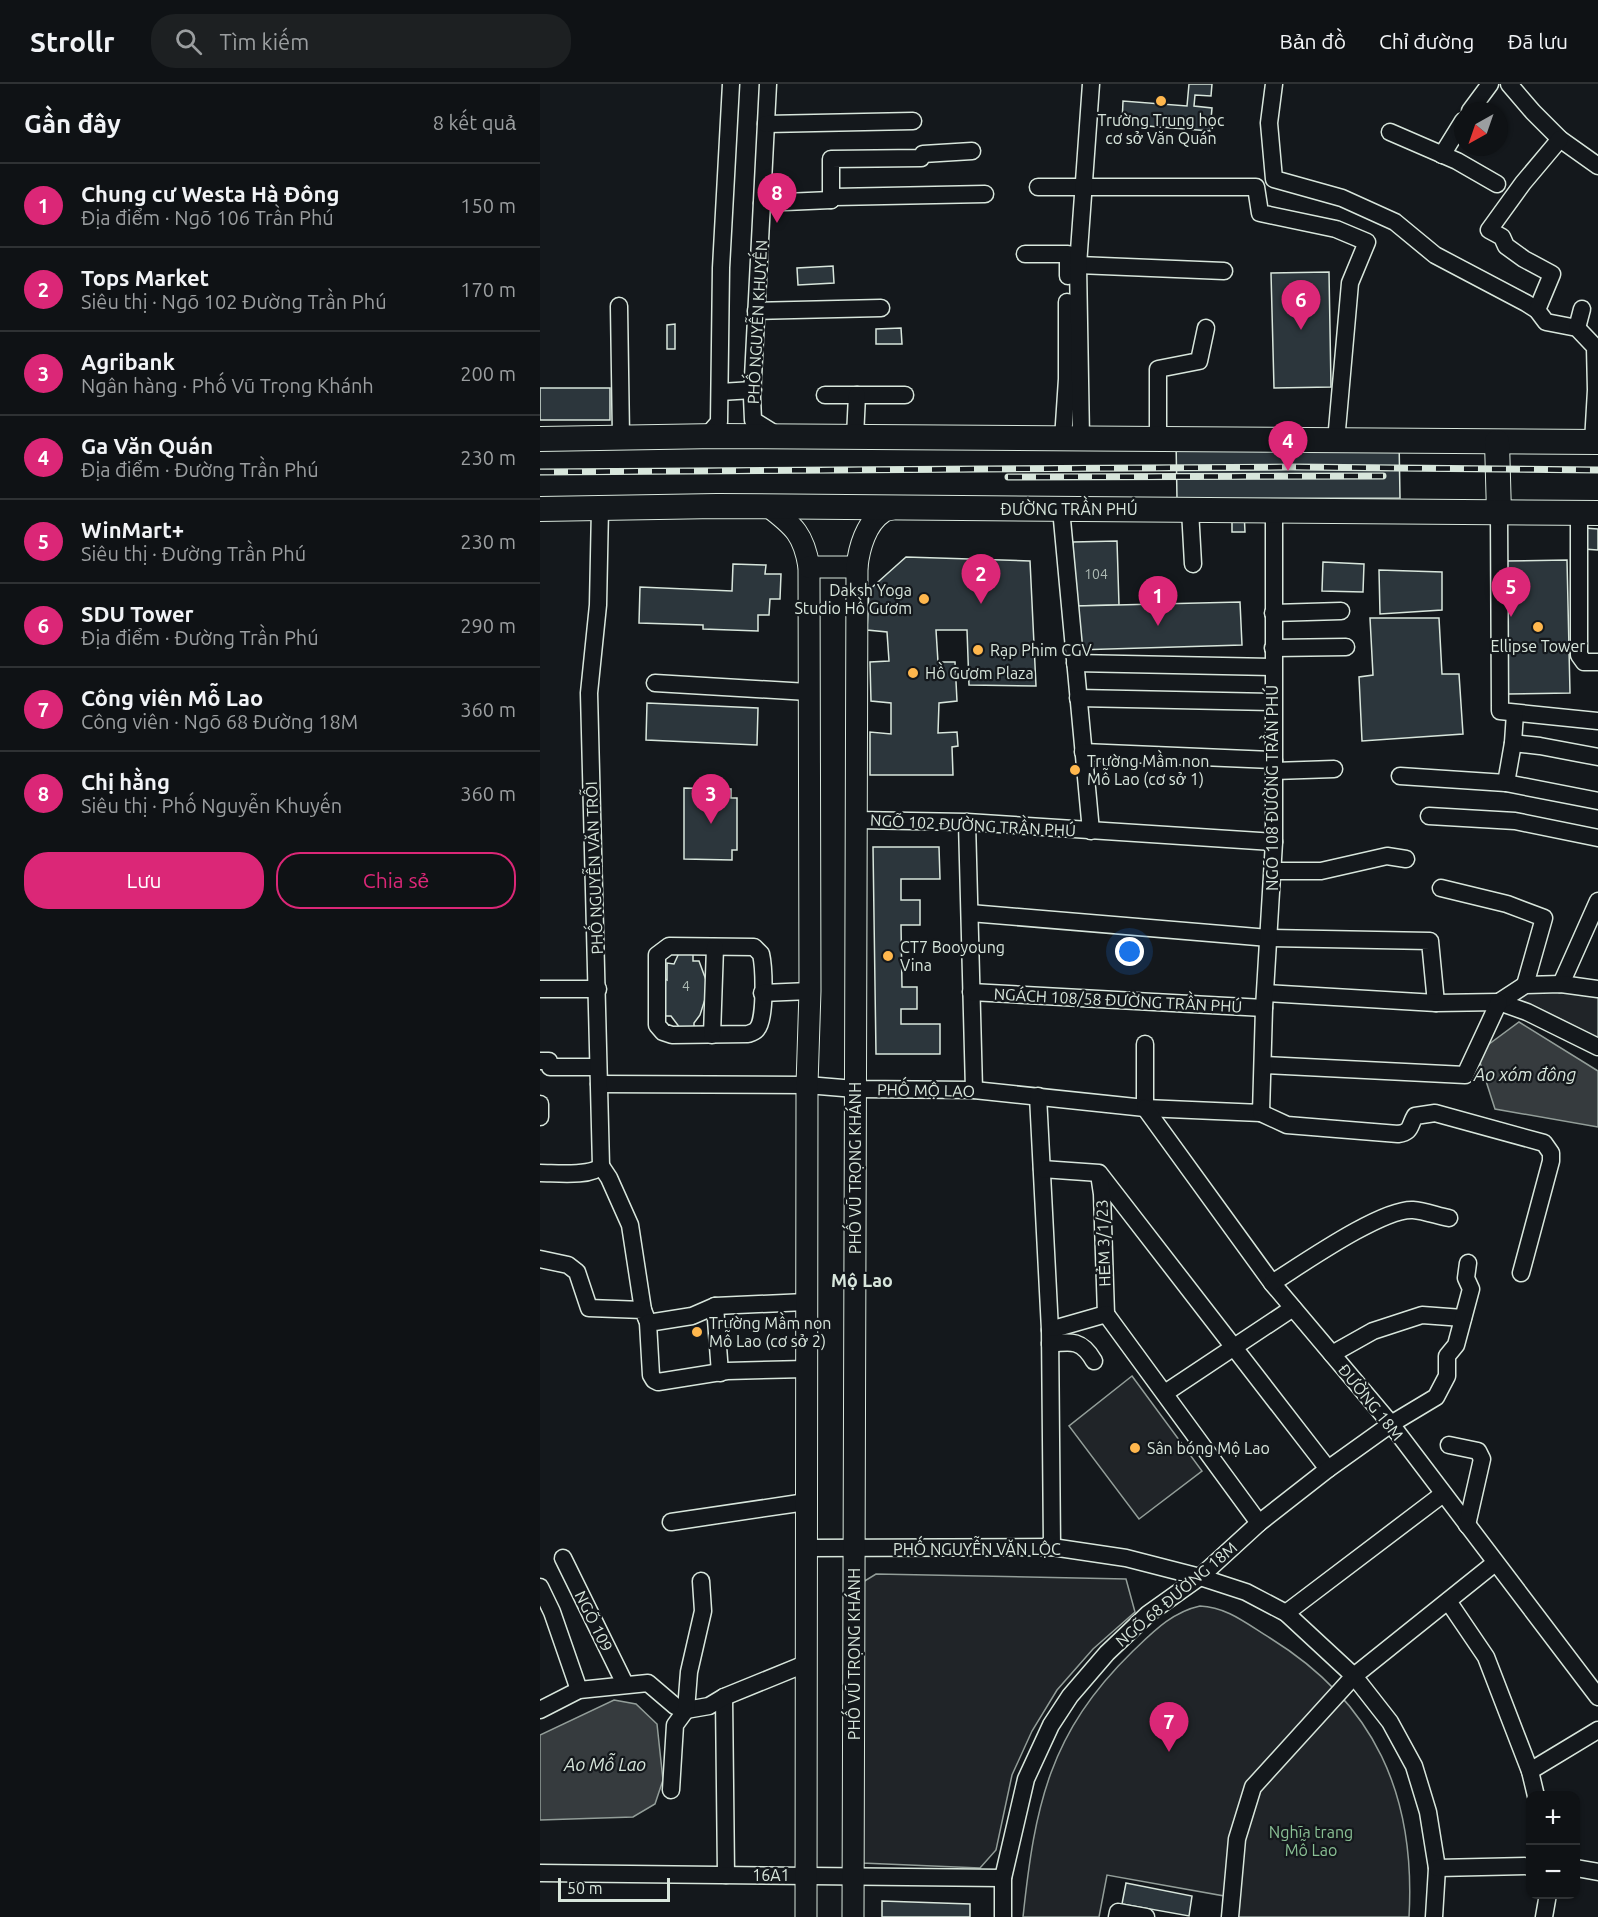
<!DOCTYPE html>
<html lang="vi">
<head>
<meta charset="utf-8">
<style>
	:root { --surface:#0f1215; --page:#1d2022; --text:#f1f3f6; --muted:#9b9ea0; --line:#2f3234; --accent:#db2777 }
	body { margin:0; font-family:Ubuntu,sans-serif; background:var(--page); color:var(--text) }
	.controls { position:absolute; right:18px; bottom:18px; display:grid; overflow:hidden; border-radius:12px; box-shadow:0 2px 4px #0004 }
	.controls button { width:54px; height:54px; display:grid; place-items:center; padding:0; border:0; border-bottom:2px solid var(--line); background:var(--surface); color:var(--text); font:30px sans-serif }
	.compass { position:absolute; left:914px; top:18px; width:54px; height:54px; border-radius:50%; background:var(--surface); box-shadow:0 2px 4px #0004; rotate:220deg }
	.scale { position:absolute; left:18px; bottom:15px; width:112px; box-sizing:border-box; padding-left:6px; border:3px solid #d8e6dc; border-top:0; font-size:16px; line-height:21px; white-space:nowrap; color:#d8e6dc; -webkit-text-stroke:4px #14181c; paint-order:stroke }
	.you { position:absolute; left:590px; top:868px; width:21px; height:21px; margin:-15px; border:4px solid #fff; border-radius:50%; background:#1a73e8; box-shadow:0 0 0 9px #1a73e833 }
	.badge { display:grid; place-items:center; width:39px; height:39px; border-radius:50%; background:var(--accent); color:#fff; font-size:20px; font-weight:700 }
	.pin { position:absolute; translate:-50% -50px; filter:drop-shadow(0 2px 3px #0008) }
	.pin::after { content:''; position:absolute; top:32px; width:21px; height:18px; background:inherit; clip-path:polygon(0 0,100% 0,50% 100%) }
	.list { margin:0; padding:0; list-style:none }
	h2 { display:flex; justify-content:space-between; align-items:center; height:78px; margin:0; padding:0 24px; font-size:26px }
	h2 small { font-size:20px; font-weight:400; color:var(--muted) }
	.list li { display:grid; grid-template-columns:39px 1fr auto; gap:18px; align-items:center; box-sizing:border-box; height:84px; padding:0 24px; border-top:2px solid var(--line) }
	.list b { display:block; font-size:22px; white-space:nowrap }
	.list p { margin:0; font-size:20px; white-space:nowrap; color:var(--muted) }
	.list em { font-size:20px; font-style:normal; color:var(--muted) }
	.actions { display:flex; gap:12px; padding:18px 24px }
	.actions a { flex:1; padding:14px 0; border:2px solid var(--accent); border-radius:24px; text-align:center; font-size:21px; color:var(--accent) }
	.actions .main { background:var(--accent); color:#fff }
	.icon { flex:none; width:33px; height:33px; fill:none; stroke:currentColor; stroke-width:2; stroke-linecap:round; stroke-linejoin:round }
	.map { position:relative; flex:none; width:1058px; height:1833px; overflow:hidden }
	header { display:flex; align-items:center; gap:36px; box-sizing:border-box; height:84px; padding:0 30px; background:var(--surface); border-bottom:2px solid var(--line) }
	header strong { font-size:28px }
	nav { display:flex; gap:33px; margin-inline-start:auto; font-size:21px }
	.search { width:420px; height:54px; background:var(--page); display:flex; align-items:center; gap:15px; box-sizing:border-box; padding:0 21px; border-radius:24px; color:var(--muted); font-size:22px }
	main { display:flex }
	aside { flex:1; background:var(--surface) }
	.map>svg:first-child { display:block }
</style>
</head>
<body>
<header>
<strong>Strollr</strong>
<div class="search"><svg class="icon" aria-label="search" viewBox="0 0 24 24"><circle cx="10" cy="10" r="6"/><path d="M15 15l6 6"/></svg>Tìm kiếm</div>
<nav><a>Bản đồ</a><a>Chỉ đường</a><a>Đã lưu</a></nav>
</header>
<main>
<aside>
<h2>Gần đây<small>8 kết quả</small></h2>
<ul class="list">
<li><span class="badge">1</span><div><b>Chung cư Westa Hà Đông</b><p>Địa điểm · Ngõ 106 Trần Phú</p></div><em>150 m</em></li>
<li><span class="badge">2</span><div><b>Tops Market</b><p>Siêu thị · Ngõ 102 Đường Trần Phú</p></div><em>170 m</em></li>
<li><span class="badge">3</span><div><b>Agribank</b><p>Ngân hàng · Phố Vũ Trọng Khánh</p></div><em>200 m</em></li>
<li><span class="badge">4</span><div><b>Ga Văn Quán</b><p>Địa điểm · Đường Trần Phú</p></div><em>230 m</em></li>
<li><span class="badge">5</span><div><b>WinMart+</b><p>Siêu thị · Đường Trần Phú</p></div><em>230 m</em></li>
<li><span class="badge">6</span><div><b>SDU Tower</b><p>Địa điểm · Đường Trần Phú</p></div><em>290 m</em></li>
<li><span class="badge">7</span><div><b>Công viên Mỗ Lao</b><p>Công viên · Ngõ 68 Đường 18M</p></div><em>360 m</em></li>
<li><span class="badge">8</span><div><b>Chị hằng</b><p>Siêu thị · Phố Nguyễn Khuyến</p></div><em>360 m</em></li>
</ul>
<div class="actions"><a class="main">Lưu</a><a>Chia sẻ</a></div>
</aside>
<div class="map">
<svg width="1058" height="1833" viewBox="0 0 1058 1833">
	<rect width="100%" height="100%" fill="#14181c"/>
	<!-- green -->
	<g fill="#202428" stroke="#939e99" stroke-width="1.5">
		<polygon points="985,901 1058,905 1058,963 959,918"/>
		<polygon points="592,1292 662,1387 599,1435 529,1342"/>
		<polygon points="336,1490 586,1495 595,1528 553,1565 517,1606 492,1647 472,1691 456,1766 440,1784 322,1779 323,1498"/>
		<path d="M660,1522C687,1523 707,1540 730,1554C835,1619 876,1711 869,1833H684V1812L567,1791L559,1833H483C495,1721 509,1649 593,1567C613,1548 632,1528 660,1522Z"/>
	</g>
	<!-- water -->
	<g fill="#363b3e" stroke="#939e99" stroke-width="1.5">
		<polygon points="979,938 1058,987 1058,1043 955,1025 937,969"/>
		<polygon points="74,1616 96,1620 117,1640 123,1696 115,1720 93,1733 0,1736 0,1651"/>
	</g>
	<!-- building -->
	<g fill="#2c363c" stroke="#d8e6dc" stroke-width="1.5">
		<polygon points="649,0 672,0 671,12 655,11 654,22 672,24 670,47 582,40 583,17 647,22"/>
		<polygon points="293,182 294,199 258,201 257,184"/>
		<polygon points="789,188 791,303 734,304 731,189"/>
		<polygon points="135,240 135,265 127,265 127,241"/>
		<polygon points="361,244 362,260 336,260 336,245"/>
		<rect x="0" y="304" width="70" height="32"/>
		<polygon points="859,355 860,414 637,415 636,356"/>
		<polygon points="692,427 704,427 705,448 692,448"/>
		<polygon points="1044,444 1058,445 1058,466 1043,465"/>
		<polygon points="577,457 579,521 535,522 533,458"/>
		<polygon points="366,473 490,477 496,602 429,601 427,546 396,546 398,578 415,578 417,617 399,619 398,649 417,648 418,662 412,663 413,691 330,691 330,648 351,650 351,619 331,617 330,578 349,577 347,548 327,546 329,506"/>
		<polygon points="1027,476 1030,609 968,610 965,477"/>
		<polygon points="783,478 824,480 823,508 782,507"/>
		<polygon points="193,480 226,481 225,490 241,490 240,515 230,515 229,531 218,531 218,547 163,545 163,541 99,539 100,503 192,507"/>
		<polygon points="839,486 902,488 902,526 840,530"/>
		<polygon points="700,518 702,561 536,566 535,522"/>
		<polygon points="830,534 899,534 902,590 919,590 923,650 822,657 819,593 833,591"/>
		<polygon points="107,619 218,624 217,661 106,656"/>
		<polygon points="144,704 191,705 191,714 197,714 197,766 192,766 192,776 144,775"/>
		<polygon points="333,763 399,763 400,795 361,795 361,816 380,816 380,841 361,841 362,903 377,903 377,925 361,925 361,940 400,940 400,970 336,970"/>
		<polygon points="139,869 153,870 153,877 159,877 166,896 167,909 160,931 154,939 154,944 140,944 131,932 125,932 125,895 127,896 127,879 134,880"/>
		<polygon points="586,1799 652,1812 649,1832 582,1820"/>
		<polygon points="342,1817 430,1820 430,1833 342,1833"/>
	</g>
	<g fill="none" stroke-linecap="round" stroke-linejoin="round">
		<defs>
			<g id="minor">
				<polyline points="228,0 212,313 213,336 237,351"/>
				<polyline points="734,0 729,39 734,95 802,114 855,138 895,171 986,219 997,226 1006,238 1037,244 1055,263 1056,306 1053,358"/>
				<polyline points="969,0 993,28 1020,55 1058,82"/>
				<polyline points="930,27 950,0"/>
				<polyline points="226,40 373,37"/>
				<polyline points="850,48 917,77 957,100"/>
				<polyline points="902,71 923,37"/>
				<polyline points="498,103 716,103 720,129 796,145 827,158 810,199 796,357"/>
				<polyline points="291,116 291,75 381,74 383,70 432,67"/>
				<polyline points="222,119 291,116 294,113 445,110"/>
				<polyline points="485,170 528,170 528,192"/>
				<polyline points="538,181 684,187"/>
				<polyline points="79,222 81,353"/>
				<polyline points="997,226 1012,190 984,175 966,162 962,153 949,146 983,99 1020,55"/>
				<polyline points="216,227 341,224"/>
				<polyline points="1037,244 1042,225"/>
				<polyline points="180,308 213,306"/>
				<polyline points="285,311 365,311"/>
				<polyline points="167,352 179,338 181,184 191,0"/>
				<polyline points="315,353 317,311"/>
				<polyline points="523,355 527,295 527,218"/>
				<polyline points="541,355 538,181 551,0"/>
				<polyline points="618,356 618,285 659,277 666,244"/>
				<polyline points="521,425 551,747"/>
				<polyline points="650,426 653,480"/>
				<polyline points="959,429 960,627 1058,637"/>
				<polyline points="1039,429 1039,571 1044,578 1058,578"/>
				<polyline points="733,529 801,527"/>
				<polyline points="733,564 806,563"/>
				<polyline points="535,579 733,583"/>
				<polyline points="115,599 268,608"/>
				<polyline points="538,614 733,618"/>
				<polyline points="973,659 1000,662 1058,673"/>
				<polyline points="543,668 734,676"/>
				<polyline points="734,687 794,685"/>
				<polyline points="860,692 966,699 1058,717"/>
				<polyline points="966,699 973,659 975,629"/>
				<polyline points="889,732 975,737 1058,754"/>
				<polyline points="316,736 427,738 734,758"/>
				<polyline points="427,738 434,1006"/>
				<polyline points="733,787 781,787 847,772 866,775"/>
				<polyline points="901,804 967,820 1004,834 985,901"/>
				<polyline points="430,829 729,854 890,857 896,919"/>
				<path d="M129,862L214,863L221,870C224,883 226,935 217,945C215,948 211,949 208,950L132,951L123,948L117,941V871Z"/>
				<polyline points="1021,900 1058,817"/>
				<polyline points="0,905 58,905"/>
				<polyline points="431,908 724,924"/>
				<polyline points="222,909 270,907"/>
				<polyline points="726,909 896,919 959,918 987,928 1058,963"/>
				<polyline points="959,918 985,901 1021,900 1058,905"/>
				<polyline points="172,951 175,863"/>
				<polyline points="605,960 605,1024"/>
				<polyline points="0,977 9,977 10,983 58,983"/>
				<polyline points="723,981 925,991 959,918"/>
				<polyline points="59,1000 267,1001 315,1005 434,1006 605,1024 721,1029 724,924 734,758 734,427"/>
				<polyline points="498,1012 510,1246 512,1463"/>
				<polyline points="0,1020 0,1033"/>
				<polyline points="605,1024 732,1199 851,1340 1058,1613"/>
				<path d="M721,1029L747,1041L858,1050C872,1048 869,1042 875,1032L895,1029L1004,1059L1011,1069V1077L981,1189"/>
				<polyline points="61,1082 69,1094 90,1141 103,1226"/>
				<polyline points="502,1085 559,1089 788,1385"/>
				<path d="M0,1089C16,1089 51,1093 61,1082L49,609L58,521L60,424"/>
				<polyline points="559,1090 562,1110 566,1230"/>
				<polyline points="0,1175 28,1181 37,1188 49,1224 103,1226 107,1236"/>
				<path d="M732,1199C761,1181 842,1124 873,1126C885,1127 898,1132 909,1134"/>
				<polyline points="175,1222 180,1289"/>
				<polyline points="510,1246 566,1230 719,1439"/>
				<path d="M510,1260C532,1257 542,1256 554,1277"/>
				<polyline points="792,1270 833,1247 882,1231 923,1234"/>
				<polyline points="266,1285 187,1287 118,1298 114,1296 111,1291 108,1239 152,1232 175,1222 266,1218"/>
				<polyline points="625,1309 753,1224"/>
				<polyline points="909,1361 938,1367 942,1375 927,1441"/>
				<polyline points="131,1438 266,1418"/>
				<polyline points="266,1464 512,1463 586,1474 660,1493 706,1508 746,1529 814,1592 850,1638 874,1682 888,1728 897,1784 894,1833"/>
				<polyline points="23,1474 85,1600"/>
				<polyline points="0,1503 12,1528 39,1606"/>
				<polyline points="908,1517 946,1573 990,1687 996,1712"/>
				<polyline points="746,1529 903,1410"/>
				<polyline points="184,1613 186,1791"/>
				<polyline points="0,1626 39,1606 108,1599 135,1622 146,1626 169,1622 184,1613 265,1580"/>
				<polyline points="990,1687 1058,1646"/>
				<polyline points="131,1706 135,1641 146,1626 149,1588 163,1527 161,1497"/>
				<polyline points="897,1784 990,1782"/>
				<polyline points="1036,1784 1058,1788"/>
				<polyline points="0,1789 463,1794"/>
				<polyline points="463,1833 463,1794 486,1695 511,1641 530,1612 567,1569 608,1530 660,1493 719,1439 788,1385 851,1340 896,1313 907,1292 907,1272 916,1261 931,1205 926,1194 928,1179"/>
				<polyline points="577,1833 578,1828 606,1833"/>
				<polyline points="690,1833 697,1755 713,1703 814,1592 955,1479"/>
				<polyline points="1004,1833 1008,1810"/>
			</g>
			<g id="major">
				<path d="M229,423C254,442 264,451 269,483L270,907L267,1001L266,1833"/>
				<polyline points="269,483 317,483"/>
				<path d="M313,1833L317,483C319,464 326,439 343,428C346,426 352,425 356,424"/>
			</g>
			<g id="highway">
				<polyline points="0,355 177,352 1058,358"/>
				<polyline points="957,358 959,429"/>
				<polyline points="0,425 177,422 1058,429"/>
			</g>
		</defs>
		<!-- minor casing -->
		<use href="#minor" stroke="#d8e6dc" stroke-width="19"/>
		<!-- major casing -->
		<use href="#major" stroke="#d8e6dc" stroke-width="23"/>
		<!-- highway casing -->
		<use href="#highway" stroke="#d8e6dc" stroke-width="26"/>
		<!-- minor -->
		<use href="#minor" stroke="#14181c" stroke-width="16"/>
		<!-- major -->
		<use href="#major" stroke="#14181c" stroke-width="21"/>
		<!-- highway -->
		<use href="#highway" stroke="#14181c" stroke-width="24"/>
		<defs>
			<g id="rail">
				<polyline points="0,388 753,383 1058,386"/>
				<polyline points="468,393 843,392"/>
			</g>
		</defs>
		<!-- rail casing -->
		<use href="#rail" stroke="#d8e6dc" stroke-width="7"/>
		<!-- rail -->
		<use href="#rail" stroke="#14181c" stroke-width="4.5" stroke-dasharray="14" stroke-linecap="butt"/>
	</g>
	<!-- markers -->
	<g fill="#ffb74d" stroke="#14181c" stroke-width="2">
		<circle cx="621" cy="17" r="6"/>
		<circle cx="384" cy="515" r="6"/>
		<circle cx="998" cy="543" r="6"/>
		<circle cx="438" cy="566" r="6"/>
		<circle cx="373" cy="589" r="6"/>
		<circle cx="535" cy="686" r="6"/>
		<circle cx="348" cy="872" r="6"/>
		<circle cx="157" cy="1248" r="6"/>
		<circle cx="595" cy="1364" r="6"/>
	</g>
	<g text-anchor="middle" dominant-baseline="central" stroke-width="4.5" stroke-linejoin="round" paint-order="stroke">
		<!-- number labels -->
		<g font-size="14" fill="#adbab4">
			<text x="556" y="490">104</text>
			<text x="146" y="902">4</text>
		</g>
		<!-- poi labels -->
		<g font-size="16" fill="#d8e6dc" stroke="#14181c" text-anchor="start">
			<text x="621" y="36" text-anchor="middle">Trường Trung học<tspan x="621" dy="18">cơ sở Văn Quán</tspan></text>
			<text x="372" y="506" text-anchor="end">Daksh Yoga<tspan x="372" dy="18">Studio Hồ Gươm</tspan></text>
			<text x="998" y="562" text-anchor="middle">Ellipse Tower</text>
			<text x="450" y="566">Rạp Phim CGV</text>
			<text x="385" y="589">Hồ Gươm Plaza</text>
			<text x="547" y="677">Trường Mầm non<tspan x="547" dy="18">Mỗ Lao (cơ sở 1)</tspan></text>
			<text x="360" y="863">CT7 Booyoung<tspan x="360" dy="18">Vina</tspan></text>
			<text x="169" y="1239">Trường Mầm non<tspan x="169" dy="18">Mỗ Lao (cơ sở 2)</tspan></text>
			<text x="607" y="1364">Sân bóng Mộ Lao</text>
		</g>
		<!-- street labels -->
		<g font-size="16" fill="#d8e6dc" stroke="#14181c">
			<text transform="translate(217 238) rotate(-87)">PHỐ NGUYỄN KHUYẾN</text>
			<text x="529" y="425">ĐƯỜNG TRẦN PHÚ</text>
			<text transform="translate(732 704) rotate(-90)">NGÕ 108 ĐƯỜNG TRẦN PHÚ</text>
			<text transform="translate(433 741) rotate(3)">NGÕ 102 ĐƯỜNG TRẦN PHÚ</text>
			<text transform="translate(54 784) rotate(-92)">PHỐ NGUYỄN VĂN TRỖI</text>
			<text transform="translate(578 916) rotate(3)">NGÁCH 108/58 ĐƯỜNG TRẦN PHÚ</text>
			<text transform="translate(386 1006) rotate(1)">PHỐ MỘ LAO</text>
			<text transform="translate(315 1084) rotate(-90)">PHỐ VŨ TRỌNG KHÁNH</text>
			<text transform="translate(563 1159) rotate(-92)">HẺM 3/1/23</text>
			<text transform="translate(831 1318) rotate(51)">ĐƯỜNG 18M</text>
			<text x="437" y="1465">PHỐ NGUYỄN VĂN LỘC</text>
			<text transform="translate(636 1510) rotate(-40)">NGÕ 68 ĐƯỜNG 18M</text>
			<text transform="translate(54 1537) rotate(64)">NGÕ 109</text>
			<text transform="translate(314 1570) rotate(-90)">PHỐ VŨ TRỌNG KHÁNH</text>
			<text x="231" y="1791">16A1</text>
		</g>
		<!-- park labels -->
		<g font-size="16" fill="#8ac095" stroke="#14181c">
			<text x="771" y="1748">Nghĩa trang<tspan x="771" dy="18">Mỗ Lao</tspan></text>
		</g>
		<!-- water labels -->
		<g font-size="18" font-style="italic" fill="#d8e6dc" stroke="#14181c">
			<text x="985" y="990">Ao xóm đông</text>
			<text x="65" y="1680">Ao Mỗ Lao</text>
		</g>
		<!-- neighbourhood labels -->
		<g font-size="18" font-weight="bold" fill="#d8e6dc" stroke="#14181c">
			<text x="322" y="1196">Mộ Lao</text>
		</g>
	</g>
</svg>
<div class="controls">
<button>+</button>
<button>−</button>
</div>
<svg class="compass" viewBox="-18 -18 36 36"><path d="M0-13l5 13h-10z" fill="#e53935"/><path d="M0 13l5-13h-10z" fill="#9b9ea0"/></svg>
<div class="scale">50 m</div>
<div class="you"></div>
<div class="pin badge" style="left:618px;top:542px">1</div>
<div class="pin badge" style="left:441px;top:520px">2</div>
<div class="pin badge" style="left:171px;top:740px">3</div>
<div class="pin badge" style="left:748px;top:387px">4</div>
<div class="pin badge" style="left:971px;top:533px">5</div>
<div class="pin badge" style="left:761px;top:246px">6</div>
<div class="pin badge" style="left:629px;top:1668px">7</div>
<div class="pin badge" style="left:237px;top:139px">8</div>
</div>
</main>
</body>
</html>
